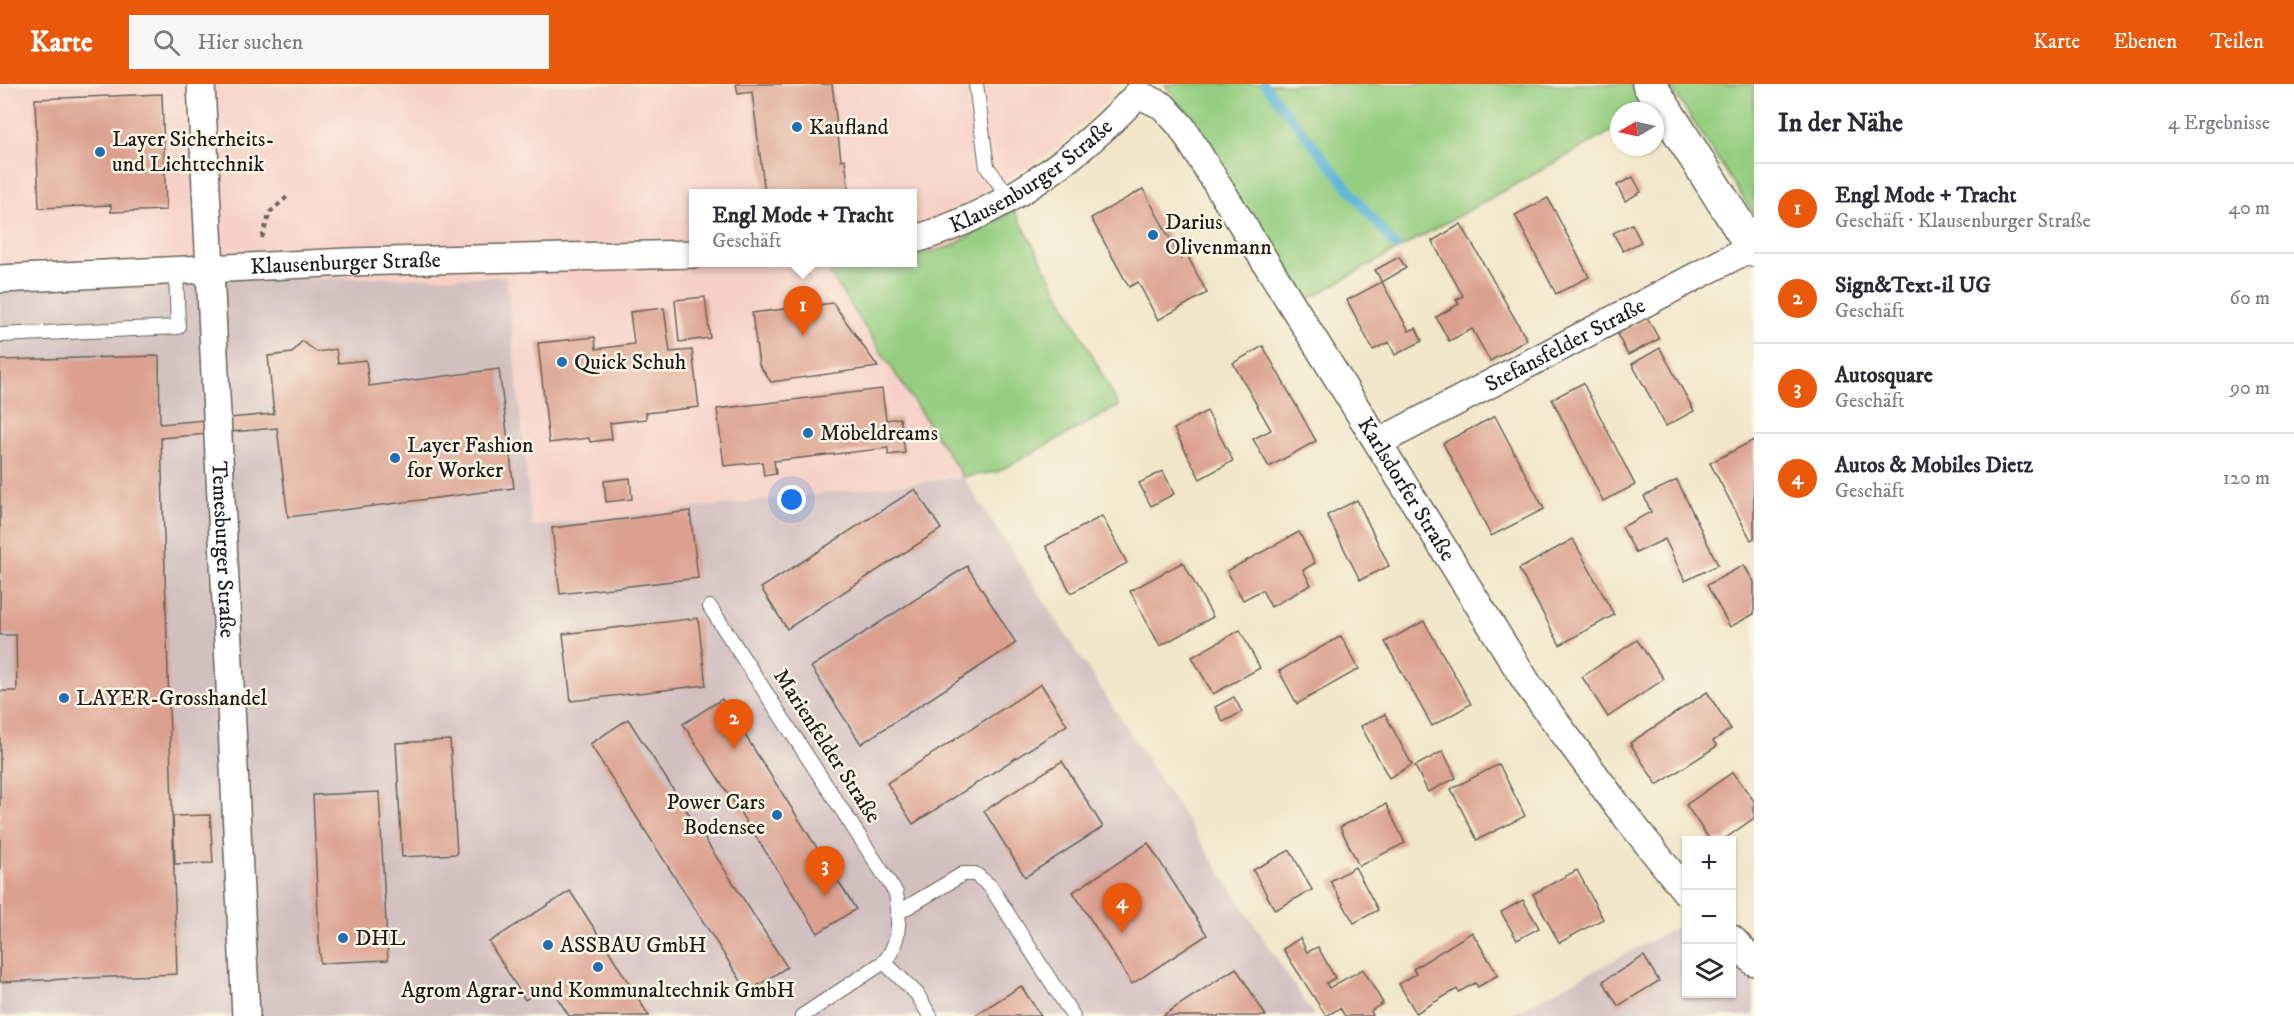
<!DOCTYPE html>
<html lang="de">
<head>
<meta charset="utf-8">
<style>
	:root { --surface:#fff; --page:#f7f7f7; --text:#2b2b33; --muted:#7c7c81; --line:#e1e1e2; --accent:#ea580c }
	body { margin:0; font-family:"IM FELL DW Pica",serif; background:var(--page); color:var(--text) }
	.controls { position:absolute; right:18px; bottom:18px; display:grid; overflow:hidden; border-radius:0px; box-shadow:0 2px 4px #0004 }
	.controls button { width:54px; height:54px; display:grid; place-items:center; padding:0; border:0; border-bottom:2px solid var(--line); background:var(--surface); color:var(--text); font:30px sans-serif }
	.compass { position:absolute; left:1610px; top:18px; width:54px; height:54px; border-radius:50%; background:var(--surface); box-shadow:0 2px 4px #0004; rotate:261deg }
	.you { position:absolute; left:792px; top:416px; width:21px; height:21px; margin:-15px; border:4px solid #fff; border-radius:50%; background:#1a73e8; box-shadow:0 0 0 9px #1a73e833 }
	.badge { display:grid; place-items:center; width:39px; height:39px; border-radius:50%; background:var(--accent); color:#fff; font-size:20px; font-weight:700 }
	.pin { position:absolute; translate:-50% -50px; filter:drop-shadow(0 2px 3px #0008) }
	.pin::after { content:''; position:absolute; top:32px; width:21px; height:18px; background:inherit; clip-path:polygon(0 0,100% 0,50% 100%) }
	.popup { position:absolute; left:689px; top:105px; width:228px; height:78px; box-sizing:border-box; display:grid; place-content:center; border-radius:0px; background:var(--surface); filter:drop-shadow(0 2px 4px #0005); font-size:20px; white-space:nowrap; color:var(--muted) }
	.popup b { font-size:22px; color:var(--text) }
	.popup::after { content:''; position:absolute; left:50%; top:100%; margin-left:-12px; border:12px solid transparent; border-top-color:var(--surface) }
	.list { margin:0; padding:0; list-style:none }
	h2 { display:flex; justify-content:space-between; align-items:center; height:78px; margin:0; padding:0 24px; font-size:26px }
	h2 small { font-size:20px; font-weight:400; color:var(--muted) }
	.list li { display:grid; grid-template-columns:39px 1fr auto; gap:18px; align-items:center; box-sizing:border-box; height:90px; padding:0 24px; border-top:2px solid var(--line) }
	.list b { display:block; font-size:22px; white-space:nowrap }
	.list p { margin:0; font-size:20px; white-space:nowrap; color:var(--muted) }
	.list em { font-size:20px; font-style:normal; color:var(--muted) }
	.icon { flex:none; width:33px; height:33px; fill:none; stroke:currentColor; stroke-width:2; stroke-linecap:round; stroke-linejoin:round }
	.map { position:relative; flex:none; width:1754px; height:932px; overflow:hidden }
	header { display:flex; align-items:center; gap:36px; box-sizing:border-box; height:84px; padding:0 30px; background:var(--accent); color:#fff }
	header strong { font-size:28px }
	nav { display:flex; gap:33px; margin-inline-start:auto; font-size:21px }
	.search { width:420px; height:54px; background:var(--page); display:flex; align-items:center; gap:15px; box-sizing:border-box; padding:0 21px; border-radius:0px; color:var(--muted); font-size:22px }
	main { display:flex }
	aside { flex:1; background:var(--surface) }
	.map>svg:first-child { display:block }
</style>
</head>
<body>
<header>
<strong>Karte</strong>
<div class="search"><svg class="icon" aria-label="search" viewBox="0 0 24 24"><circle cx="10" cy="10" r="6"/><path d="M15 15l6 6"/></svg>Hier suchen</div>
<nav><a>Karte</a><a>Ebenen</a><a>Teilen</a></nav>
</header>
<main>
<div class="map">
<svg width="1754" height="932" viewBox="0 0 1754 932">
	<rect width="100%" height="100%" fill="#fcf5e5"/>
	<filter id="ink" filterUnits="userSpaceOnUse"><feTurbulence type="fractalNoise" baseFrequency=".0167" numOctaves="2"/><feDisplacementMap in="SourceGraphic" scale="12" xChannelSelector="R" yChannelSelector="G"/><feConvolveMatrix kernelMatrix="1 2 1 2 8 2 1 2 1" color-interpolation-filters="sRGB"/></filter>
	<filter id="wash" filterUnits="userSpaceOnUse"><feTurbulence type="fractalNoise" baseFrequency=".008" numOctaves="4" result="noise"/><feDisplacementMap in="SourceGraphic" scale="24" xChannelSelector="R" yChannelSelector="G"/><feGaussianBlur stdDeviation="1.35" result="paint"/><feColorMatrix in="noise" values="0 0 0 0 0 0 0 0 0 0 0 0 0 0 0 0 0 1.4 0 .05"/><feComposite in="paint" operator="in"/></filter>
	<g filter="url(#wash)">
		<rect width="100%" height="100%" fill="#f1e6c9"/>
		<!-- built -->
		<path fill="#f7d1c7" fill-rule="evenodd" d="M0,0H1111L1108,15L1053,67L998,101L1015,127L1119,322L997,388L532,443L530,427L0,206ZM694,110H912V178H694Z"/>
		<!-- industrial -->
		<g fill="#d2bfc0">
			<polygon points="506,193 532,443 963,393 1314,932 0,932 0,206 226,195"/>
			<polygon points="1686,838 1686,910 1732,910 1732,866 1754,891 1754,932 1508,932"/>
		</g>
		<!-- green -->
		<g fill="#94cd80" stroke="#58744e" stroke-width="1.5">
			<polygon points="1165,0 1630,0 1649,26 1619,27 1619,43 1303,218"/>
			<polygon points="1669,0 1754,0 1754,131"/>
			<polygon points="1015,127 1119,322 997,388 963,393 829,188 887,179 912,178 913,173 952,162"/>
		</g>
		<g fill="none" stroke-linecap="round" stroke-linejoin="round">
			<!-- stream -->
			<polyline stroke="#58b4d6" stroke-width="9" points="1264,0 1396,163"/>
		</g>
		<g id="blocks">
			<!-- building -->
			<g fill="#da9f8d">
				<polygon points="736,0 832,0 841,76 845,75 849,110 765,110 752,8 738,10"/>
				<polygon points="162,10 166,126 111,128 111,121 39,124 35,15"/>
				<polygon points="1633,93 1641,108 1625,117 1617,101"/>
				<polygon points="1143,105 1181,175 1187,171 1207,209 1158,236 1138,198 1129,203 1091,134"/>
				<polygon points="1548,114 1589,193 1556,210 1515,131"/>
				<polygon points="1461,140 1527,256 1490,277 1472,245 1449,257 1436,233 1459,220 1456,216 1463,212 1432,157"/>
				<polygon points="1632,140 1641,158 1623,167 1613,149"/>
				<polygon points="1399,173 1406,184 1382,198 1409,247 1416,244 1422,257 1395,271 1389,258 1373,266 1347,216 1382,198 1375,186"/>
				<polygon points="705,213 710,254 679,258 675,216"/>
				<polygon points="833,219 878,283 771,298 759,281 752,229"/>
				<polygon points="664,224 670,268 692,266 699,323 646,329 646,335 610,339 612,355 590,358 589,354 549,359 538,259 595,253 596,265 634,260 630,228"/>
				<polygon points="1647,233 1659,255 1628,271 1617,250"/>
				<polygon points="302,257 317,268 336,265 338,279 366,276 369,302 499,285 514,404 288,433 277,344 161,354 177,890 0,898 0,607 17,607 16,551 0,551 0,276 159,272 160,340 274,330 268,272 292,269"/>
				<polygon points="1263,262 1316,357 1269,383 1253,355 1271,346 1233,279"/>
				<polygon points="1660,264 1694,327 1666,342 1632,280"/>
				<polygon points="1583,299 1635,401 1603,417 1552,315"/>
				<polygon points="882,305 886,336 900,334 905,369 888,371 888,364 774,377 776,390 764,392 762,378 724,382 717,325"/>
				<polygon points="1207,327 1233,377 1200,395 1174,345"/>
				<polygon points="1495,332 1544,425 1491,452 1443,359"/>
				<polygon points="1754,356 1754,454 1751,456 1710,379"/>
				<polygon points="1163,387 1174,410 1151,422 1139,399"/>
				<polygon points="630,394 632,415 606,418 604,397"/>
				<polygon points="1677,396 1718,481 1685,497 1665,455 1636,469 1622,443 1651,428 1644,412"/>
				<polygon points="915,405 941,445 787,545 761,504"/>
				<polygon points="1357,416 1389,482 1360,496 1327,431"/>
				<polygon points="690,427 698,494 560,510 552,444"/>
				<polygon points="1102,432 1127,479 1071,509 1046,462"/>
				<polygon points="1299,448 1315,479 1303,486 1311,501 1271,523 1262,506 1243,516 1227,487"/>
				<polygon points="1573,455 1614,531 1560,561 1519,485"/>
				<polygon points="1183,478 1213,533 1160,562 1130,507"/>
				<polygon points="1744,481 1754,498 1754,530 1730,543 1707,501"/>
				<polygon points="967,482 1016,559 861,660 811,583"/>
				<polygon points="698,534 706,601 571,617 563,550"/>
				<polygon points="1424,537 1471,620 1432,642 1385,558"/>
				<polygon points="1240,546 1260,584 1213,610 1192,573"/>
				<polygon points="1341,552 1359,585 1297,620 1279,587"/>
				<polygon points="1637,556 1664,595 1608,633 1582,593"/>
				<polygon points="1041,600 1067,641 913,740 887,699"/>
				<polygon points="1707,608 1731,645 1713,657 1717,662 1657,701 1630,659"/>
				<polygon points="1234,613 1242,628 1223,638 1215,623"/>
				<polygon points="722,615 856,825 818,849 683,640"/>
				<polygon points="1385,630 1412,681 1389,694 1361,642"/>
				<polygon points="628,635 787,883 748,908 590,660"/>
				<polygon points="450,656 457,770 402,773 396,659"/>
				<polygon points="1443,667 1456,694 1428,708 1415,682"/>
				<polygon points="1062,677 1103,743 1025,793 984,727"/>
				<polygon points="1499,680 1525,732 1477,756 1451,705"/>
				<polygon points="1733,688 1754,717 1754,734 1723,756 1710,756 1686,721"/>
				<polygon points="379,708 388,876 320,879 313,711"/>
				<polygon points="1386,720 1405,759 1359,782 1340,743"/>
				<polygon points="210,731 213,779 175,780 173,732"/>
				<polygon points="1148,759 1207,851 1132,900 1073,808"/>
				<polygon points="1290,766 1312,806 1275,826 1253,786"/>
				<polygon points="1355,783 1378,826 1354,839 1330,797"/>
				<polygon points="1577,786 1603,835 1559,859 1533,810"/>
				<polygon points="570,807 607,864 649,932 569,932 549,901 525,916 489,858"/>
				<polygon points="1523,816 1539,844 1517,856 1501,828"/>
				<polygon points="1472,848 1498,891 1478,903 1475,899 1459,908 1457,905 1416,929 1399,900 1416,890 1413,885"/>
				<polygon points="1300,854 1307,868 1318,863 1335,894 1326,899 1329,904 1363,885 1383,919 1371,927 1373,932 1345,932 1340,924 1326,932 1283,865"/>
				<polygon points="1644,872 1659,897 1618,922 1603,897"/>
				<polygon points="1236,884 1266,932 1162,932"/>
				<polygon points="1021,902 1041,932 974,932"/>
			</g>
		</g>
	</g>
	<g filter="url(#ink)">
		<use href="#blocks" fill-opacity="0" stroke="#676359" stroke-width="1.5"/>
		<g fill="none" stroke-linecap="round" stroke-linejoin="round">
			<defs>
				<g id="lane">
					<polyline points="976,0 987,83 1010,114"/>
					<polyline points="0,251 178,243 176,187"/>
					<path d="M710,523L896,809C900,832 900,860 884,878L802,932"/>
					<polyline points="899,828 963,790 975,790 990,802 1073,932"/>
					<polyline points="884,878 917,910 930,932"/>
				</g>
				<g id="street">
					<path id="s1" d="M201,0L246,932"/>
					<path id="s2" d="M1138,10L1163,22L1181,42L1529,602L1617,721L1686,808"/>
					<path id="s3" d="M912,156C1000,130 1076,76 1138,10"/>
					<path id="s4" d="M0,195L348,178L694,170"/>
					<path id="s5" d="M1379,358L1754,162"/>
					<polyline points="1732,855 1754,878"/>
				</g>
				<polyline id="secondary" points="1649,0 1754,166"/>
			</defs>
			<!-- lane casing -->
			<use href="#lane" stroke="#676359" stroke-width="16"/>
			<!-- street casing -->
			<use href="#street" stroke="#676359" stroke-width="30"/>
			<!-- secondary casing -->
			<use href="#secondary" stroke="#676359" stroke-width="36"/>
			<!-- path -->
			<polyline stroke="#676359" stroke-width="4" stroke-dasharray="4.5 4.5" stroke-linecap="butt" points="262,154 270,128 287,113"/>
			<!-- lane -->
			<use href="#lane" stroke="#fff" stroke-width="14"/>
			<!-- street -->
			<use href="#street" stroke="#fff" stroke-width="27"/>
			<!-- secondary -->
			<use href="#secondary" stroke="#fff" stroke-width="33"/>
		</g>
	</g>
	<!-- markers -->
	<g fill="#1f6fb2" stroke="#fcf5e5" stroke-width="2">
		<circle cx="797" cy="43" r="6"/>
		<circle cx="100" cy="68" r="6"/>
		<circle cx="1153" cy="151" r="6"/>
		<circle cx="562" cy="278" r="6"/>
		<circle cx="808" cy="349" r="6"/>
		<circle cx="395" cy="374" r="6"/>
		<circle cx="64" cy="614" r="6"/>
		<circle cx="777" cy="731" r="6"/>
		<circle cx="343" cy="854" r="6"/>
		<circle cx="548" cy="861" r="6"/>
		<circle cx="598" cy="883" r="6"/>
	</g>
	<g text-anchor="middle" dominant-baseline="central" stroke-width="5" stroke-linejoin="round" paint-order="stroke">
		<!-- poi labels -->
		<g font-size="22" fill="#1c1c1c" stroke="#fcf5e5" text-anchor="start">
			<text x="809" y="43">Kaufland</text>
			<text x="112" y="55">Layer Sicherheits-<tspan x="112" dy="25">und Lichttechnik</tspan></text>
			<text x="1165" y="138">Darius<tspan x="1165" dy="25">Olivenmann</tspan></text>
			<text x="574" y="278">Quick Schuh</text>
			<text x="820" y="349">Möbeldreams</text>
			<text x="407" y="361">Layer Fashion<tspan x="407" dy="25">for Worker</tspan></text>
			<text x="76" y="614">LAYER-Grosshandel</text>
			<text x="765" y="718" text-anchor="end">Power Cars<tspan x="765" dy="25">Bodensee</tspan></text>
			<text x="355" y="854">DHL</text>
			<text x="560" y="861">ASSBAU GmbH</text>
			<text x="598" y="906" text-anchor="middle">Agrom Agrar- und Kommunaltechnik GmbH</text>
		</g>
		<!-- street labels -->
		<g font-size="22" fill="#1c1c1c" stroke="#fcf5e5">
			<text stroke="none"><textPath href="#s3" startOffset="136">Klausenburger Straße</textPath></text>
			<text stroke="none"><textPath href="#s4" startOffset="346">Klausenburger Straße</textPath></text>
			<text stroke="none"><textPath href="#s5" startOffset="210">Stefansfelder Straße</textPath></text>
			<text stroke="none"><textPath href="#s2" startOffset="482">Karlsdorfer Straße</textPath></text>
			<text stroke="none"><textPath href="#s1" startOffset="466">Temesburger Straße</textPath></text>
			<text transform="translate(827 662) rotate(57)">Marienfelder Straße</text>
		</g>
	</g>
</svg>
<div class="controls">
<button>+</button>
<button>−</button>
<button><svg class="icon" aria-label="layers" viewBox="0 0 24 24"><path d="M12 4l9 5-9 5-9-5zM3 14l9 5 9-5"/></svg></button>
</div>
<svg class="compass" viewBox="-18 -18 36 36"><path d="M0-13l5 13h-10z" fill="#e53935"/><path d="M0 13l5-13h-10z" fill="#7c7c81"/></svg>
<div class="you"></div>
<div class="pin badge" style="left:803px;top:252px">1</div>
<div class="popup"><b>Engl Mode + Tracht</b>Geschäft</div>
<div class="pin badge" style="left:734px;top:665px">2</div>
<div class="pin badge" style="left:825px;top:812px">3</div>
<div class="pin badge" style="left:1122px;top:849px">4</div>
</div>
<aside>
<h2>In der Nähe<small>4 Ergebnisse</small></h2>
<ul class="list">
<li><span class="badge">1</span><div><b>Engl Mode + Tracht</b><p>Geschäft · Klausenburger Straße</p></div><em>40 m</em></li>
<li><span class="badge">2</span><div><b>Sign&amp;Text-il UG</b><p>Geschäft</p></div><em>60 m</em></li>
<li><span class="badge">3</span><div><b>Autosquare</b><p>Geschäft</p></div><em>90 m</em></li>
<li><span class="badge">4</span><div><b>Autos &amp; Mobiles Dietz</b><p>Geschäft</p></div><em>120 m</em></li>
</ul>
</aside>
</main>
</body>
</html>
